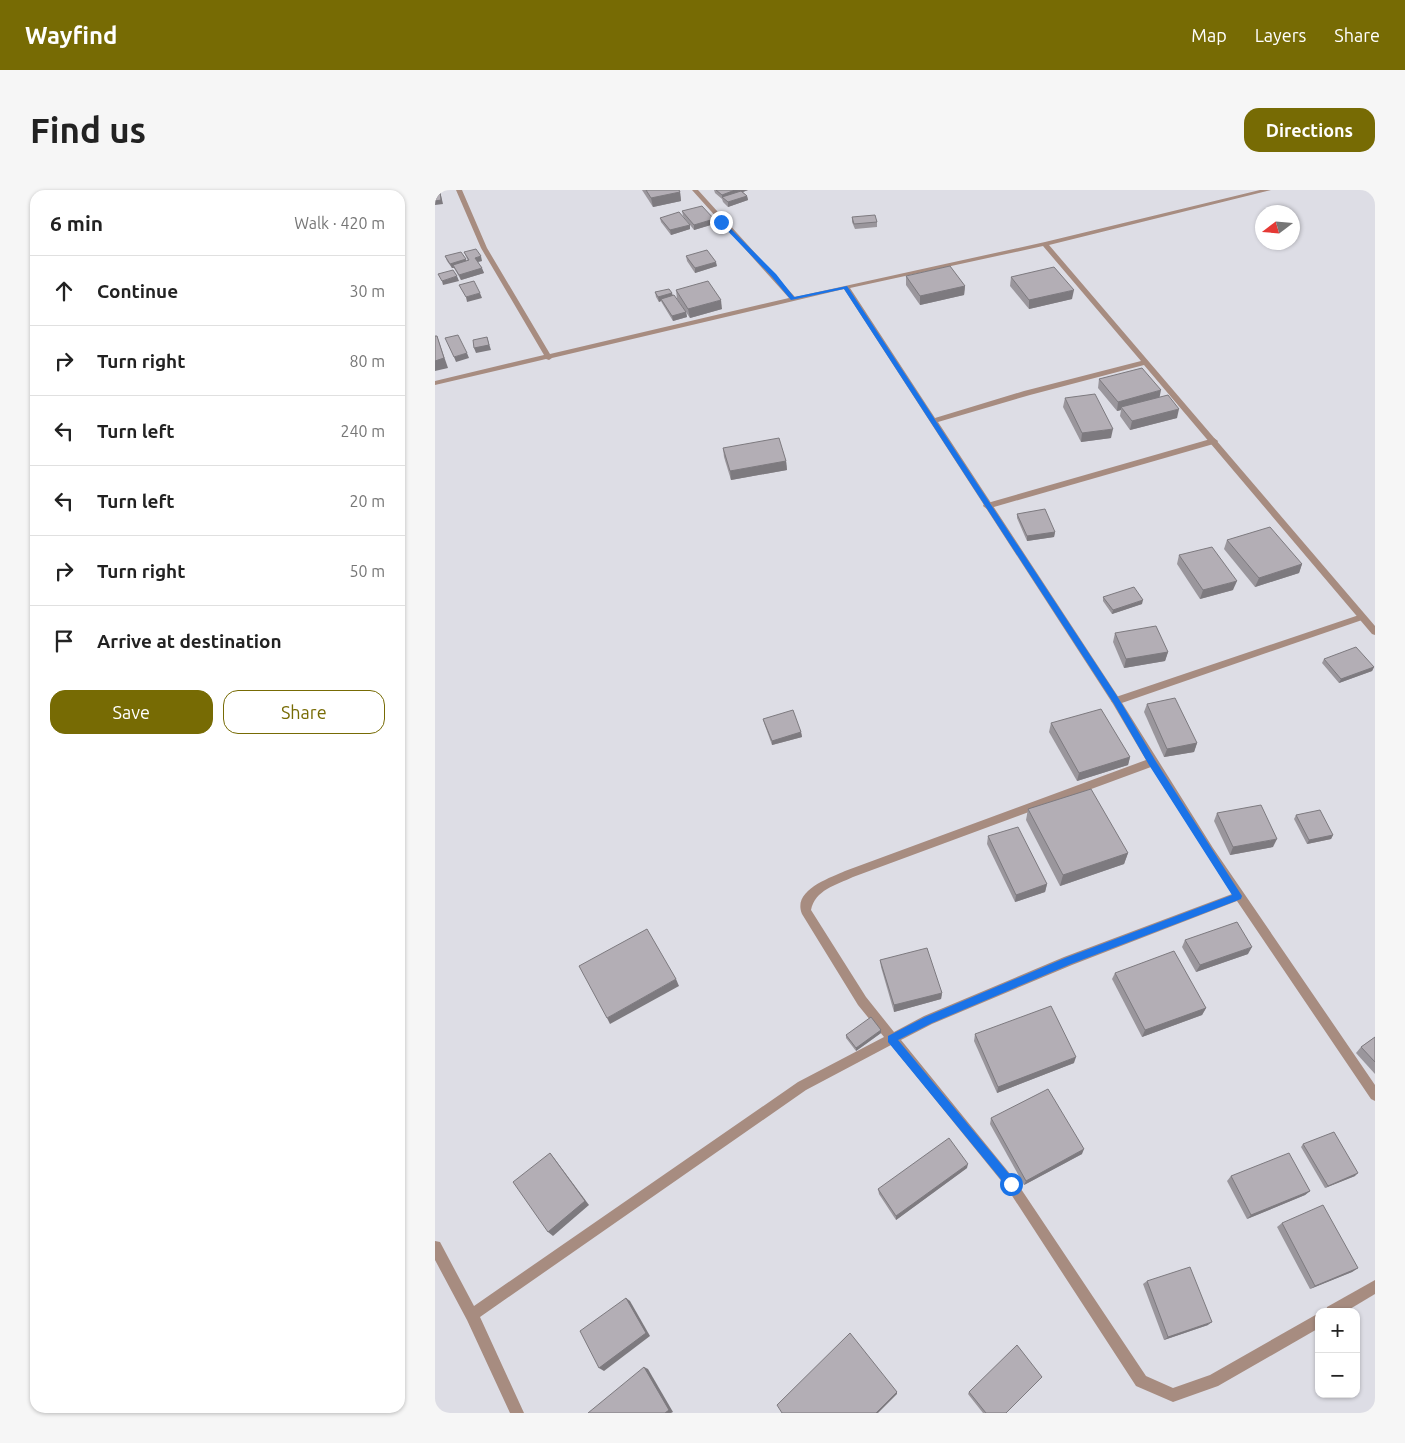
<!DOCTYPE html>
<html lang="en">
<head>
<meta charset="utf-8">
<style>
	:root { --surface:#fff; --page:#f6f6f6; --text:#222; --muted:#767676; --line:#e0e0e0; --accent:#776b04 }
	body { margin:0; font-family:Ubuntu,sans-serif; background:var(--page); color:var(--text) }
	.controls { position:absolute; right:15px; bottom:15px; display:grid; overflow:hidden; border-radius:10px; box-shadow:0 1px 4px #0004 }
	.controls button { width:45px; height:45px; display:grid; place-items:center; padding:0; border:0; border-bottom:1px solid var(--line); background:var(--surface); color:var(--text); font:25px sans-serif }
	.compass { position:absolute; left:820px; top:15px; width:45px; height:45px; border-radius:50%; background:var(--surface); box-shadow:0 1px 4px #0004; rotate:254deg }
	.stop { position:absolute; width:15px; height:15px; margin:-11px; border:4px solid #1a73e8; border-radius:50%; background:#fff }
	.stop.end { background:#1a73e8; border-color:#fff; box-shadow:0 1px 5px #0008 }
	.list { margin:0; padding:0; list-style:none }
	h2 { display:flex; justify-content:space-between; align-items:center; height:65px; margin:0; padding:0 20px; font-size:21px }
	h2 small { font-size:16px; font-weight:400; color:var(--muted) }
	.list li { display:grid; grid-template-columns:32px 1fr auto; gap:15px; align-items:center; box-sizing:border-box; height:70px; padding:0 20px; border-top:1px solid var(--line) }
	.list b { display:block; font-size:19px; white-space:nowrap }
	.list em { font-size:16px; font-style:normal; color:var(--muted) }
	.actions { display:flex; gap:10px; padding:15px 20px }
	.actions a { flex:1; padding:11px 0; border:1px solid var(--accent); border-radius:15px; text-align:center; font-size:18px; color:var(--accent) }
	.actions .main { background:var(--accent); color:#fff }
	.icon { flex:none; width:28px; height:28px; fill:none; stroke:currentColor; stroke-width:2; stroke-linecap:round; stroke-linejoin:round }
	.map { position:relative; flex:none; width:940px; height:1223px; overflow:hidden; border-radius:15px }
	header { display:flex; align-items:center; gap:30px; box-sizing:border-box; height:70px; padding:0 25px; background:var(--accent); color:#fff }
	header strong { font-size:24px }
	nav { display:flex; gap:28px; margin-inline-start:auto; font-size:18px }
	.intro { display:flex; align-items:center; justify-content:space-between; box-sizing:border-box; height:120px; padding:0 30px }
	h1 { margin:0; font-size:35px }
	.button { padding:12px 22px; border-radius:15px; background:var(--accent); color:#fff; font-size:18px; font-weight:700 }
	main { display:flex; gap:30px; padding:0 30px }
	aside { flex:1; background:var(--surface); border-radius:15px; box-shadow:0 1px 4px #0004 }
	.map>svg:first-child { display:block }
</style>
</head>
<body>
<header>
<strong>Wayfind</strong>
<nav><a>Map</a><a>Layers</a><a>Share</a></nav>
</header>
<div class="intro"><h1>Find us</h1><a class="button">Directions</a></div>
<main>
<aside>
<h2>6 min<small>Walk · 420 m</small></h2>
<ul class="list">
<li><svg class="icon" aria-label="ahead" viewBox="0 0 24 24"><path d="M12 20V5M6 11l6-6 6 6"/></svg><div><b>Continue</b></div><em>30 m</em></li>
<li><svg class="icon" aria-label="right" viewBox="0 0 24 24"><path d="M7 20v-9h11M14 6l5 5-5 5"/></svg><div><b>Turn right</b></div><em>80 m</em></li>
<li><svg class="icon" aria-label="left" viewBox="0 0 24 24"><path d="M17 20v-9H6M10 6l-5 5 5 5"/></svg><div><b>Turn left</b></div><em>240 m</em></li>
<li><svg class="icon" aria-label="left" viewBox="0 0 24 24"><path d="M17 20v-9H6M10 6l-5 5 5 5"/></svg><div><b>Turn left</b></div><em>20 m</em></li>
<li><svg class="icon" aria-label="right" viewBox="0 0 24 24"><path d="M7 20v-9h11M14 6l5 5-5 5"/></svg><div><b>Turn right</b></div><em>50 m</em></li>
<li><svg class="icon" aria-label="arrive" viewBox="0 0 24 24"><path d="M6 21V4h12l-3 4 3 4H6"/></svg><div><b>Arrive at destination</b></div></li>
</ul>
<div class="actions"><a class="main">Save</a><a>Share</a></div>
</aside>
<div class="map">
<svg width="940" height="1223" viewBox="0 0 940 1223">
	<rect width="100%" height="100%" fill="#dddde5"/>
	<g fill="none" stroke-linecap="round" stroke-linejoin="round">
		<!-- lane -->
		<g fill="#a78c80" fill-rule="evenodd">
			<polygon points="779,248 783,251 782,253 552,319 548,316 549,314"/>
			<polygon points="927,424 931,427 930,429 681,515 676,511 678,508"/>
		</g>
		<!-- street -->
		<g fill="#a78c80" fill-rule="evenodd">
			<path d="M21,0H27L52,58L115,164L354,108L257,0H263L360,107L610,52L825,0H836L614,55L940,436V445L937,444L709,175L595,205L503,232L684,508L778,658L940,895V911L936,909L802,711L637,775L497,834L466,850L580,990L711,1186L738,1198L775,1185L884,1123V1138L783,1196L738,1212L701,1196L572,998L456,855L371,900L45,1127L89,1223H75L32,1130L0,1070V1051L5,1052L39,1116L363,892L449,847L423,815L367,724C357,700 395,688 410,681L711,570L678,514L409,99L117,168L114,170L111,169L0,195V191L109,165L46,58ZM608,56L706,171L589,201L500,228L415,98ZM716,577L797,704L629,767L489,826L459,842L431,807L376,720C380,700 401,695 418,687Z"/>
			<polygon points="940,1090 940,1104 910,1122 891,1122 892,1117"/>
		</g>
	</g>
	<!-- wall -->
	<g fill="#9a969c">
		<polygon points="207,0 244,0 245,2 246,11 218,17"/>
		<polygon points="279,0 313,0 308,2 312,6 313,10 293,17 288,12 287,9 280,3"/>
		<polygon points="247,21 279,29 279,34 259,40 248,26"/>
		<polygon points="417,27 442,32 442,37 420,39 417,32"/>
		<polygon points="225,28 255,35 255,39 236,45 226,32"/>
		<polygon points="29,62 47,71 43,72 49,83 26,90 19,78 17,78 12,71 10,66 31,71 33,71"/>
		<polygon points="251,66 282,76 260,83 252,71"/>
		<polygon points="471,86 530,96 529,105 485,115 471,95"/>
		<polygon points="576,87 637,109 594,119 575,96"/>
		<polygon points="241,100 287,119 255,128 242,109"/>
		<polygon points="220,102 237,103 238,106 251,122 252,127 238,131 227,113 226,111 224,112 221,107"/>
		<polygon points="664,189 725,208 742,228 695,240 685,226 686,220 682,221 663,198"/>
		<polygon points="630,208 676,248 646,252 628,217"/>
		<polygon points="288,258 351,271 352,280 296,290 289,267"/>
		<polygon points="582,324 620,342 619,347 592,351 582,328"/>
		<polygon points="792,350 867,374 864,383 820,397 789,359"/>
		<polygon points="744,365 798,400 765,409 742,374"/>
		<polygon points="668,407 707,414 677,424 668,411"/>
		<polygon points="680,443 733,462 730,471 689,478 678,452"/>
		<polygon points="889,469 939,477 937,481 904,493 887,473"/>
		<polygon points="712,514 762,553 759,562 729,567 709,522"/>
		<polygon points="328,529 366,542 367,547 337,555 329,533"/>
		<polygon points="616,533 695,567 693,575 642,591 614,542"/>
		<polygon points="593,619 693,663 689,674 625,696 591,630"/>
		<polygon points="782,623 838,657 795,665 779,631"/>
		<polygon points="861,625 898,645 896,649 872,654 859,629"/>
		<polygon points="553,646 612,694 610,702 580,712 552,654"/>
		<polygon points="750,750 813,764 761,782 747,757"/>
		<polygon points="445,770 507,803 506,809 459,822 446,777"/>
		<polygon points="680,783 771,818 767,825 707,847 677,789"/>
		<polygon points="446,840 446,843 421,861 411,848 411,845"/>
		<polygon points="540,844 639,873 562,903 539,851"/>
		<polygon points="940,847 940,884 921,863 926,857"/>
		<polygon points="556,928 647,964 589,995 555,934"/>
		<polygon points="868,954 920,986 890,998 866,957"/>
		<polygon points="532,978 461,1030 444,1004 443,999"/>
		<polygon points="796,986 875,1001 870,1005 812,1029 792,991"/>
		<polygon points="847,1033 923,1078 917,1082 875,1099 842,1037"/>
		<polygon points="712,1091 773,1135 729,1150 708,1094"/>
		<polygon points="534,1202 571,1223 548,1223 533,1204"/>
	</g>
	<!-- shaded-wall -->
	<g fill="#7d7a7f">
		<polygon points="300,0 313,0 289,9 287,7 287,5"/>
		<polygon points="5,1 8,14 0,15 0,11"/>
		<polygon points="245,2 246,11 218,17 216,8"/>
		<polygon points="312,6 313,10 293,17 293,12"/>
		<polygon points="279,29 279,34 259,40 259,35"/>
		<polygon points="255,35 255,39 236,45 235,40"/>
		<polygon points="46,66 47,71 42,72 40,68"/>
		<polygon points="31,69 32,74 18,75 19,78 17,78 15,74"/>
		<polygon points="281,72 282,76 260,83 260,78"/>
		<polygon points="47,78 49,83 26,90 24,85"/>
		<polygon points="22,86 24,91 8,95 7,91"/>
		<polygon points="530,96 529,105 485,115 485,106"/>
		<polygon points="639,100 637,109 594,119 594,110"/>
		<polygon points="45,103 47,108 32,112 31,107"/>
		<polygon points="237,103 238,108 226,109 226,111 224,112 223,107"/>
		<polygon points="286,110 287,119 255,128 253,119"/>
		<polygon points="251,122 252,127 238,131 237,126"/>
		<polygon points="2,146 13,178 0,181 0,171"/>
		<polygon points="52,147 56,160 41,163 39,158"/>
		<polygon points="32,163 34,168 21,172 19,167"/>
		<polygon points="726,200 724,210 686,217 686,220 682,221 683,212"/>
		<polygon points="744,219 742,228 695,240 697,231"/>
		<polygon points="678,239 676,248 646,252 647,243"/>
		<polygon points="351,271 352,280 296,290 295,281"/>
		<polygon points="620,342 619,347 592,351 592,346"/>
		<polygon points="867,374 864,383 820,397 824,388"/>
		<polygon points="802,391 798,400 765,409 768,400"/>
		<polygon points="708,410 707,414 677,424 678,420"/>
		<polygon points="733,462 730,471 689,478 691,469"/>
		<polygon points="939,477 937,481 904,493 906,489"/>
		<polygon points="366,542 367,547 337,555 337,551"/>
		<polygon points="762,553 759,562 729,567 732,559"/>
		<polygon points="695,567 693,575 642,591 644,583"/>
		<polygon points="898,645 896,649 872,654 874,650"/>
		<polygon points="842,649 838,657 795,665 798,657"/>
		<polygon points="693,663 689,674 625,696 628,685"/>
		<polygon points="612,694 610,702 580,712 581,705"/>
		<polygon points="817,757 813,764 761,782 765,775"/>
		<polygon points="241,789 244,796 175,834 172,828"/>
		<polygon points="507,803 506,809 459,822 459,815"/>
		<polygon points="771,818 767,825 707,847 710,840"/>
		<polygon points="446,840 446,843 421,861 421,858"/>
		<polygon points="641,867 639,873 562,903 563,897"/>
		<polygon points="649,959 647,964 589,995 591,991"/>
		<polygon points="115,963 119,968 154,1015 118,1046 113,1042"/>
		<polygon points="533,974 532,978 461,1030 461,1026"/>
		<polygon points="923,983 920,986 890,998 893,996"/>
		<polygon points="875,1001 870,1005 812,1029 816,1025"/>
		<polygon points="923,1078 917,1082 875,1099 880,1096"/>
		<polygon points="191,1108 195,1111 215,1146 169,1181 164,1178"/>
		<polygon points="777,1132 773,1135 729,1150 733,1147"/>
		<polygon points="209,1177 213,1179 238,1222 236,1223 230,1223"/>
		<polygon points="462,1202 462,1204 443,1223 441,1223"/>
	</g>
	<!-- building -->
	<g fill="#b3aeb5" stroke="#7d7a7f">
		<polygon points="211,0 244,0 245,2 216,8"/>
		<polygon points="281,0 300,0 287,5"/>
		<polygon points="5,1 6,10 0,11 0,2"/>
		<polygon points="306,1 312,6 293,12 287,7"/>
		<polygon points="267,16 279,29 259,35 247,21"/>
		<polygon points="244,22 255,35 235,40 225,28"/>
		<polygon points="440,25 442,32 419,34 417,27"/>
		<polygon points="41,59 46,66 40,68 47,78 24,85 18,75 34,70 29,62"/>
		<polygon points="272,60 281,72 260,78 251,66"/>
		<polygon points="26,62 31,69 15,74 10,66"/>
		<polygon points="515,76 530,96 485,106 471,86"/>
		<polygon points="619,77 639,100 594,110 576,87"/>
		<polygon points="18,80 22,86 7,91 3,84"/>
		<polygon points="39,91 45,103 31,107 24,95"/>
		<polygon points="273,91 286,110 253,119 241,100"/>
		<polygon points="234,99 237,103 223,107 220,102"/>
		<polygon points="239,105 251,122 237,126 226,109"/>
		<polygon points="23,145 32,163 19,167 10,148"/>
		<polygon points="0,146 2,146 9,168 0,171"/>
		<polygon points="52,147 54,155 39,158 38,150"/>
		<polygon points="707,178 726,200 683,212 664,189"/>
		<polygon points="660,204 678,239 647,243 630,208"/>
		<polygon points="733,205 744,219 697,231 686,217"/>
		<polygon points="344,248 351,271 295,281 288,258"/>
		<polygon points="610,319 620,342 592,346 582,324"/>
		<polygon points="835,337 867,374 824,388 792,350"/>
		<polygon points="777,357 802,391 768,400 744,365"/>
		<polygon points="699,397 708,410 678,420 668,407"/>
		<polygon points="721,436 733,462 691,469 680,443"/>
		<polygon points="921,457 939,477 906,489 889,469"/>
		<polygon points="740,508 762,553 732,559 712,514"/>
		<polygon points="666,519 695,567 644,583 616,533"/>
		<polygon points="358,520 366,542 337,551 328,529"/>
		<polygon points="656,599 693,663 628,685 593,619"/>
		<polygon points="826,615 842,649 798,657 782,623"/>
		<polygon points="885,620 898,645 874,650 861,625"/>
		<polygon points="583,637 612,694 581,705 553,646"/>
		<polygon points="802,732 817,757 765,775 750,750"/>
		<polygon points="212,739 241,789 172,828 144,776"/>
		<polygon points="492,758 507,803 459,815 445,770"/>
		<polygon points="739,761 771,818 710,840 680,783"/>
		<polygon points="616,816 641,867 563,897 540,844"/>
		<polygon points="436,827 446,840 421,858 411,845"/>
		<polygon points="940,847 940,872 926,857"/>
		<polygon points="613,899 649,959 591,991 556,928"/>
		<polygon points="899,942 923,983 893,996 868,954"/>
		<polygon points="514,948 533,974 461,1026 443,999"/>
		<polygon points="115,963 150,1011 113,1042 78,992"/>
		<polygon points="854,963 875,1001 816,1025 796,986"/>
		<polygon points="888,1015 923,1078 880,1096 847,1033"/>
		<polygon points="755,1077 777,1132 733,1147 712,1091"/>
		<polygon points="191,1108 211,1143 164,1178 145,1141"/>
		<polygon points="415,1143 462,1202 441,1223 347,1223 342,1215"/>
		<polygon points="582,1155 607,1187 571,1223 551,1223 534,1202"/>
		<polygon points="209,1177 234,1220 230,1223 153,1223"/>
	</g>
	<!-- route -->
	<polygon fill="#1a73e8" points="285,31 288,31 341,84 359,107 412,96 684,509 720,570 807,706 806,709 636,774 497,833 463,850 580,991 581,994 576,1000 573,998 453,852 453,846 490,827 630,768 797,705 714,575 679,514 409,99 356,110 337,87 285,33"/>
</svg>
<div class="controls">
<button>+</button>
<button>−</button>
</div>
<svg class="compass" viewBox="-18 -18 36 36"><path d="M0-13l5 13h-10z" fill="#e53935"/><path d="M0 13l5-13h-10z" fill="#767676"/></svg>
<div class="stop" style="left:576px;top:994px"></div>
<div class="stop end" style="left:286px;top:32px"></div>
</div>
</main>
</body>
</html>
